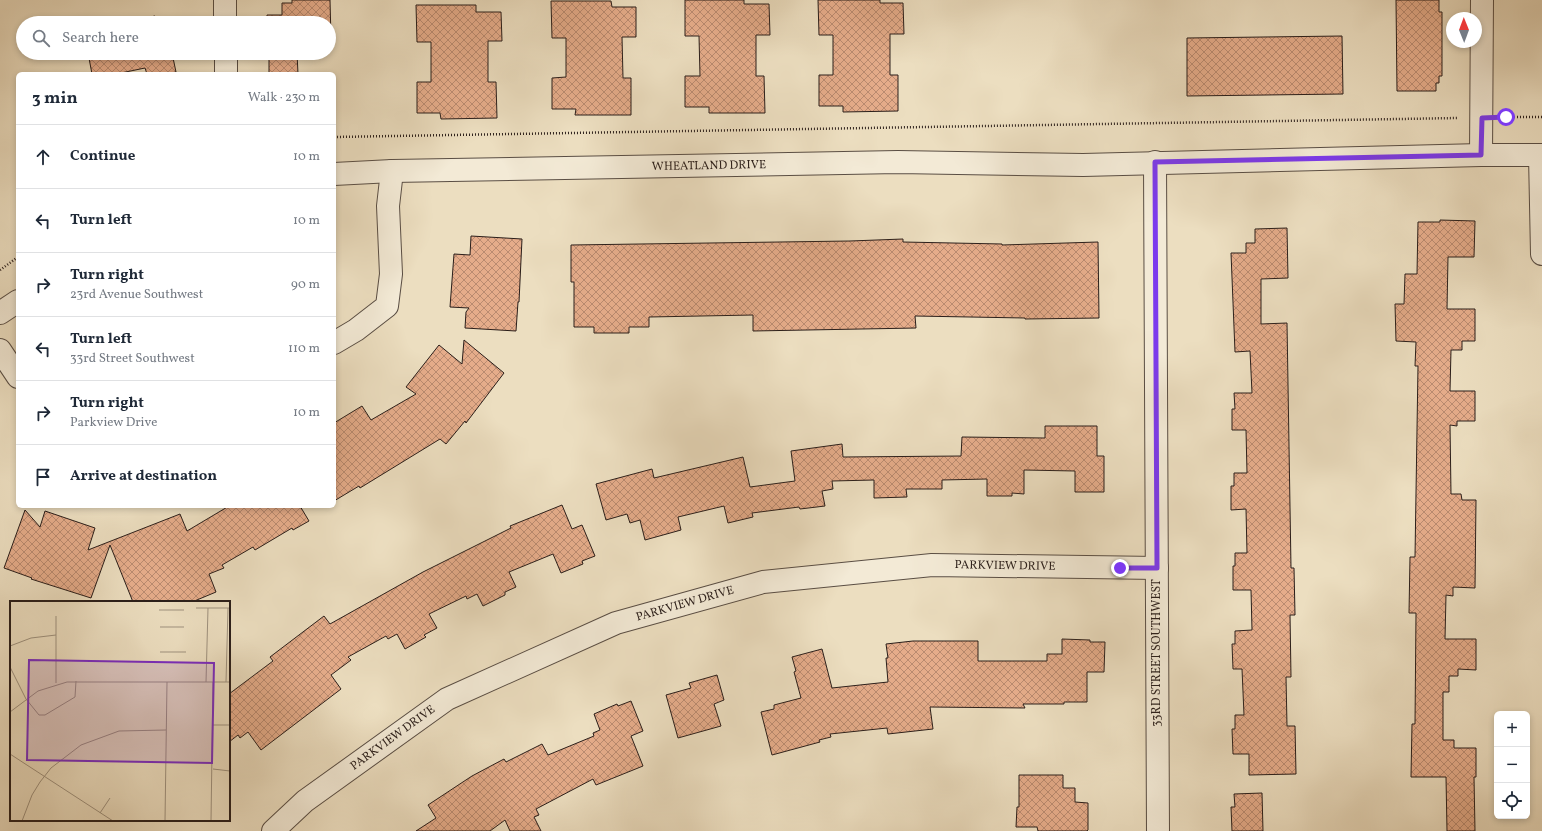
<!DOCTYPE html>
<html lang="en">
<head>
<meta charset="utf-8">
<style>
	:root { --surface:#fff; --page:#f2f2f3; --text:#1f2937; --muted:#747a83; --line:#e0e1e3 }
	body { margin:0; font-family:Vollkorn,serif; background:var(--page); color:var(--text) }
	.controls { position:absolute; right:12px; bottom:12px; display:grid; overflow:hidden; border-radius:6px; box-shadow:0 2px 6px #0003 }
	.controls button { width:36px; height:36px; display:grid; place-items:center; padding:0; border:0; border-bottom:1px solid var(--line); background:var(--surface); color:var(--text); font:20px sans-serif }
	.compass { position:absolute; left:1446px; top:12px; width:36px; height:36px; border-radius:50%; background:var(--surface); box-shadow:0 2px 6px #0003; rotate:359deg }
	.stop { position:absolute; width:12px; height:12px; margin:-9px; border:3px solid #7c3aed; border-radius:50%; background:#fff }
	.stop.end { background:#7c3aed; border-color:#fff; box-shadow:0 1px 4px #0008 }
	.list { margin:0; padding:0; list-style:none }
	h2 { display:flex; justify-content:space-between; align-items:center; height:52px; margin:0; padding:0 16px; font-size:17px }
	h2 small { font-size:13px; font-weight:400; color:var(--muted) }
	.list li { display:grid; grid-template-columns:26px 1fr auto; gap:12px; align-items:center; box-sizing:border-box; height:64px; padding:0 16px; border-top:1px solid var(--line) }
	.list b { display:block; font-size:15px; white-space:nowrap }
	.list p { margin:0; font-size:13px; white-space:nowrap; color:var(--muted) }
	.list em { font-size:13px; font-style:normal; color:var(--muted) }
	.icon { flex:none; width:22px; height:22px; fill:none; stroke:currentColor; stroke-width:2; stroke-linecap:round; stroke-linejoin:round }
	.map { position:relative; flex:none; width:1542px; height:831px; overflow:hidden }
	.search { position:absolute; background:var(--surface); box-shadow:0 2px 6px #0003; left:16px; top:16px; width:320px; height:44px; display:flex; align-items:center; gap:10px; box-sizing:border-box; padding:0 14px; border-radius:22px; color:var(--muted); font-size:15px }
	.panel { position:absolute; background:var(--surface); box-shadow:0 2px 6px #0003; left:16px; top:72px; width:320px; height:436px; border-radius:6px }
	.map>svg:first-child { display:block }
</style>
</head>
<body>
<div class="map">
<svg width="1542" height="831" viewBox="0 0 1542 831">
	<defs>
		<pattern id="building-cross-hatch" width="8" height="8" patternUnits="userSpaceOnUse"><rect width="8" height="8" fill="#e5ac8a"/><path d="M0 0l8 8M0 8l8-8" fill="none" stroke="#ba8b70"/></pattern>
	</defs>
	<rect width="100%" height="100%" fill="#ecdec0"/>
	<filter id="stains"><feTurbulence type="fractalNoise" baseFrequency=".005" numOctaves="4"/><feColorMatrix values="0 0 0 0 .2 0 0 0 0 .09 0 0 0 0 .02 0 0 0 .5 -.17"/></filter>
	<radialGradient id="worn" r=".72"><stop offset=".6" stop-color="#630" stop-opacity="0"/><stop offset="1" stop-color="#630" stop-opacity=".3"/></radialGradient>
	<!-- building -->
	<g fill="url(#building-cross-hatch)" stroke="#2a1e1a">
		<polygon points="292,0 330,0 331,39 329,39 329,23 267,23 267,15 282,15 282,3 292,3"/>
		<polygon points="685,0 744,0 744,4 769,4 770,35 756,35 756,76 764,76 765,113 709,113 709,107 685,107 685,76 700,76 699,36 685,36"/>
		<polygon points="818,0 880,0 880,3 903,3 904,34 890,34 890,75 898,75 898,111 843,112 843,106 819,106 819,75 833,75 833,35 819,35"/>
		<polygon points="1396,0 1439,0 1439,12 1442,12 1442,76 1439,76 1439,83 1436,83 1436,91 1397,91"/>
		<polygon points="551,1 611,1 612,7 636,7 636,37 622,37 623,78 631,78 631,115 575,115 576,109 552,109 552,78 566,77 566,38 552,38"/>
		<polygon points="416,5 476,5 476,12 501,12 502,41 488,41 488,82 496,82 497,118 441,119 440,113 417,113 417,82 431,82 431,42 417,42"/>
		<polygon points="155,16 157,23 120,23"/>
		<polygon points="1342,36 1343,94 1187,96 1187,38"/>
		<polygon points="88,53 172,53 176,72 165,74 147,74 145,68 116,74 92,74"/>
		<polygon points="267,53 297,53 298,74 269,74 269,55 267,55"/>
		<polygon points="1440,220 1475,221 1474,257 1448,257 1447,309 1475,309 1475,341 1462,341 1462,350 1451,350 1450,391 1475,391 1475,421 1457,421 1457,426 1450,425 1451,494 1461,494 1462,500 1476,500 1475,588 1453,587 1453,596 1446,595 1445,639 1476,639 1476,670 1458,669 1458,676 1449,676 1449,692 1443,692 1443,740 1454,740 1454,748 1476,748 1476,777 1474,777 1475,831 1447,831 1446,777 1411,777 1412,724 1415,724 1416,613 1409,613 1410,557 1415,557 1418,366 1415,366 1416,342 1396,341 1395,304 1404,304 1405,274 1417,274 1418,222 1440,222"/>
		<polygon points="1287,228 1288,278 1261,279 1261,324 1287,323 1291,568 1294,568 1295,615 1290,615 1291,677 1286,677 1287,726 1295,726 1296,774 1249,775 1249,754 1233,754 1232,729 1235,729 1235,715 1244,715 1242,669 1233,669 1232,644 1235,644 1235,631 1252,630 1251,590 1233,590 1233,566 1235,566 1235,553 1247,553 1246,509 1231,510 1231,486 1234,486 1234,473 1247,473 1246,430 1232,430 1232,409 1235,409 1234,393 1252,393 1250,351 1235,352 1231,253 1246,253 1246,243 1255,243 1255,229"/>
		<polygon points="471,236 522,239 519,302 518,302 516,331 465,328 466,312 469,308 450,307 454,254 470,255"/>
		<polygon points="903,239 903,242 1002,244 1002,245 1098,242 1099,318 1025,319 1025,318 915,316 916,328 753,331 753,315 649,317 649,327 629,327 629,333 594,333 594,327 574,327 574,282 571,282 571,245 850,241"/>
		<polygon points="464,340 504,373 466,423 465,421 446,444 440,439 360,488 359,486 334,501 334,423 362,406 371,420 416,394 406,387 439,345 462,364"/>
		<polygon points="1045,426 1097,426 1097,456 1104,456 1104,492 1075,492 1075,471 1024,470 1024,494 1012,493 1012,496 987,496 987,479 942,480 942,489 906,489 907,497 874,498 874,480 832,481 833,489 822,491 825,506 800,509 799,507 752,513 753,517 728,523 724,506 678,517 681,530 645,540 640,520 630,523 627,514 606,520 596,484 652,469 654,478 743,457 750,487 795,481 791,451 842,444 843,457 961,456 962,437 1045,438"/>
		<polygon points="562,505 572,529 582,525 595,556 582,561 583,564 561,573 553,554 509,572 516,587 505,592 505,595 483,606 477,594 467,599 466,596 429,614 437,628 424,635 426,637 405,649 397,634 388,639 386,636 348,657 351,660 331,675 341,689 261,750 248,732 240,738 238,735 229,742 229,694 273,661 270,657 324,616 330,624 423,572 511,528 510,526"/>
		<polygon points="229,506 300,506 309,521 293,530 292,528 255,550 253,547 222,565 224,568 209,574 216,592 192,602 133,602 110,545 91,598 31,579 32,578 4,568 25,510 40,527 45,511 95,528 88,550 180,514 187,531"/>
		<polygon points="1062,639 1090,640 1090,642 1105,642 1104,672 1087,672 1087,702 1064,702 1064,704 1023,704 1025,708 930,707 933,729 888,734 887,728 830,734 831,737 819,740 820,742 772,755 761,712 774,709 774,705 801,698 794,672 796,671 792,657 822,649 832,688 888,682 886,658 888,658 886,644 913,641 978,641 978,661 1047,661 1047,654 1062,654"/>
		<polygon points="717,675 724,700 714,704 721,726 678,738 666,695 691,688 689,683"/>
		<polygon points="631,701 643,731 631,736 643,766 596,785 593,779 536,809 539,815 534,817 541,831 510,831 505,820 490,831 416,831 436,818 428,805 472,776 504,759 506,762 542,744 548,755 594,736 593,733 600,730 594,714 617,704 618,706"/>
		<polygon points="1019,775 1063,775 1063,788 1075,788 1075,802 1088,803 1088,830 1087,831 1038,831 1037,827 1016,827 1017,807 1019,807"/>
		<polygon points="1262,793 1263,831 1232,831 1231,807 1235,807 1234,794"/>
	</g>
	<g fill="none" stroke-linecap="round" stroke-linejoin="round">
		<defs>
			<g id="minor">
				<polyline points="225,0 225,23"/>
				<polyline points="226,53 226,74"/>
				<polyline points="1481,155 1482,0"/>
				<polyline points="1540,155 1542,254"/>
				<polyline points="1155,162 1158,831"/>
				<polyline points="334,174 392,171 898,162 1083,165 1481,155 1542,155"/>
				<polyline points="0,313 18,301"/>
				<polyline points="334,343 356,330 387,306 391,274 388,206 392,171"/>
				<polyline points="0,350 18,377"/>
				<polyline points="273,831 305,801 447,699 616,623 763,582 932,565 1157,568"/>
			</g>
		</defs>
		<!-- minor casing -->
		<use href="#minor" stroke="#5a4e44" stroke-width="24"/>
		<!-- path -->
		<g stroke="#2a1e1a" stroke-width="2.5" stroke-dasharray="1 2" stroke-linecap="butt">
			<polyline points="1505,117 1542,117"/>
			<polyline points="334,137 1458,118"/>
			<polyline points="0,270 18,257"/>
		</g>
		<!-- minor -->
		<use href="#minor" stroke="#f3ead6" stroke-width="22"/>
	</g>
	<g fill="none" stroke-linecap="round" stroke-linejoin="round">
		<!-- route -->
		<polyline stroke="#7c3aed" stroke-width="5" points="1120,568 1157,568 1155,162 1481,155 1482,118 1506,117"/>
	</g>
	<g text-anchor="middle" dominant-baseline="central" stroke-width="3.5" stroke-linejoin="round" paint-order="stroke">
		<!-- street labels -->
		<g font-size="12" fill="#2a1e1a" stroke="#f3ead6">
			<text transform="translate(709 166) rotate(-1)">WHEATLAND DRIVE</text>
			<text transform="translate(1005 566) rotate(1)">PARKVIEW DRIVE</text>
			<text transform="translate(685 604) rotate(-16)">PARKVIEW DRIVE</text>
			<text transform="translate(1157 653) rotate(-90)">33RD STREET SOUTHWEST</text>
			<text transform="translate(393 738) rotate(-36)">PARKVIEW DRIVE</text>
		</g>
	</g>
	<!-- overview -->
	<g transform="translate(10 601)">
		<rect width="220" height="220" fill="#ecdec0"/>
		<path fill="none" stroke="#9e917e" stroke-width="1" d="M186,7H220M149,9H174M150,26H174M0,45L21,37L46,34M150,51H176M0,66L16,98L29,114H35L65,96L66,80M196,81L198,7M216,81L218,7M46,82V15M0,111L28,90L57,81H220M203,124H220M0,153L103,220M203,168L220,170M90,212L100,197M12,220L22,194L30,181L41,167L71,144L109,130L156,129M155,220L157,81M201,220L203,81"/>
		<path fill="#7b2cbf" fill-opacity="0.15" stroke="#7b2cbf" stroke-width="2" d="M19,59L204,62L202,162L17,159Z"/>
		<rect width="220" height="220" fill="none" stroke="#2a1e1a" stroke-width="2"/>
	</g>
	<rect width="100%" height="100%" filter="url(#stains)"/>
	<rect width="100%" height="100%" fill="url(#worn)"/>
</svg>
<div class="controls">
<button>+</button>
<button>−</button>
<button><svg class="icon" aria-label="locate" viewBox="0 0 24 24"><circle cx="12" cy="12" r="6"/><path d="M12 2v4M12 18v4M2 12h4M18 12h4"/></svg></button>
</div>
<svg class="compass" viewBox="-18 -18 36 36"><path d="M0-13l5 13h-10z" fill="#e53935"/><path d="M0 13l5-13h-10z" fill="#747a83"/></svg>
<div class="stop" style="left:1506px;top:117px"></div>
<div class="stop end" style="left:1120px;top:568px"></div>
<div class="search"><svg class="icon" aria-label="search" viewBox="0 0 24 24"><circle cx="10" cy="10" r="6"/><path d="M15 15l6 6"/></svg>Search here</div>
<section class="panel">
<h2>3 min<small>Walk · 230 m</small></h2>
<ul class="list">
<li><svg class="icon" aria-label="ahead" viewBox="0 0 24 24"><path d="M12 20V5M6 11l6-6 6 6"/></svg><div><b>Continue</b></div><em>10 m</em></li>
<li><svg class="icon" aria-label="left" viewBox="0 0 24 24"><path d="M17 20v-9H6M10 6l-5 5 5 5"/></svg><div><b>Turn left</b></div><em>10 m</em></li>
<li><svg class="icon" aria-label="right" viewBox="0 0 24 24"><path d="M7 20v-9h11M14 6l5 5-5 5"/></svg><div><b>Turn right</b><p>23rd Avenue Southwest</p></div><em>90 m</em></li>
<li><svg class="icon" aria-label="left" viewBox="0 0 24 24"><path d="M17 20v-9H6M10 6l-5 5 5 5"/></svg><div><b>Turn left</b><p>33rd Street Southwest</p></div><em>110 m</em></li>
<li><svg class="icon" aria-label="right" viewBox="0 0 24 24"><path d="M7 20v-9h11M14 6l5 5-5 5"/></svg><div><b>Turn right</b><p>Parkview Drive</p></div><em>10 m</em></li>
<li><svg class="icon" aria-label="arrive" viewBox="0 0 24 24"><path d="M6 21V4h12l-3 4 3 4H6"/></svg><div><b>Arrive at destination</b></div></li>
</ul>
</section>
</div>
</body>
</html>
